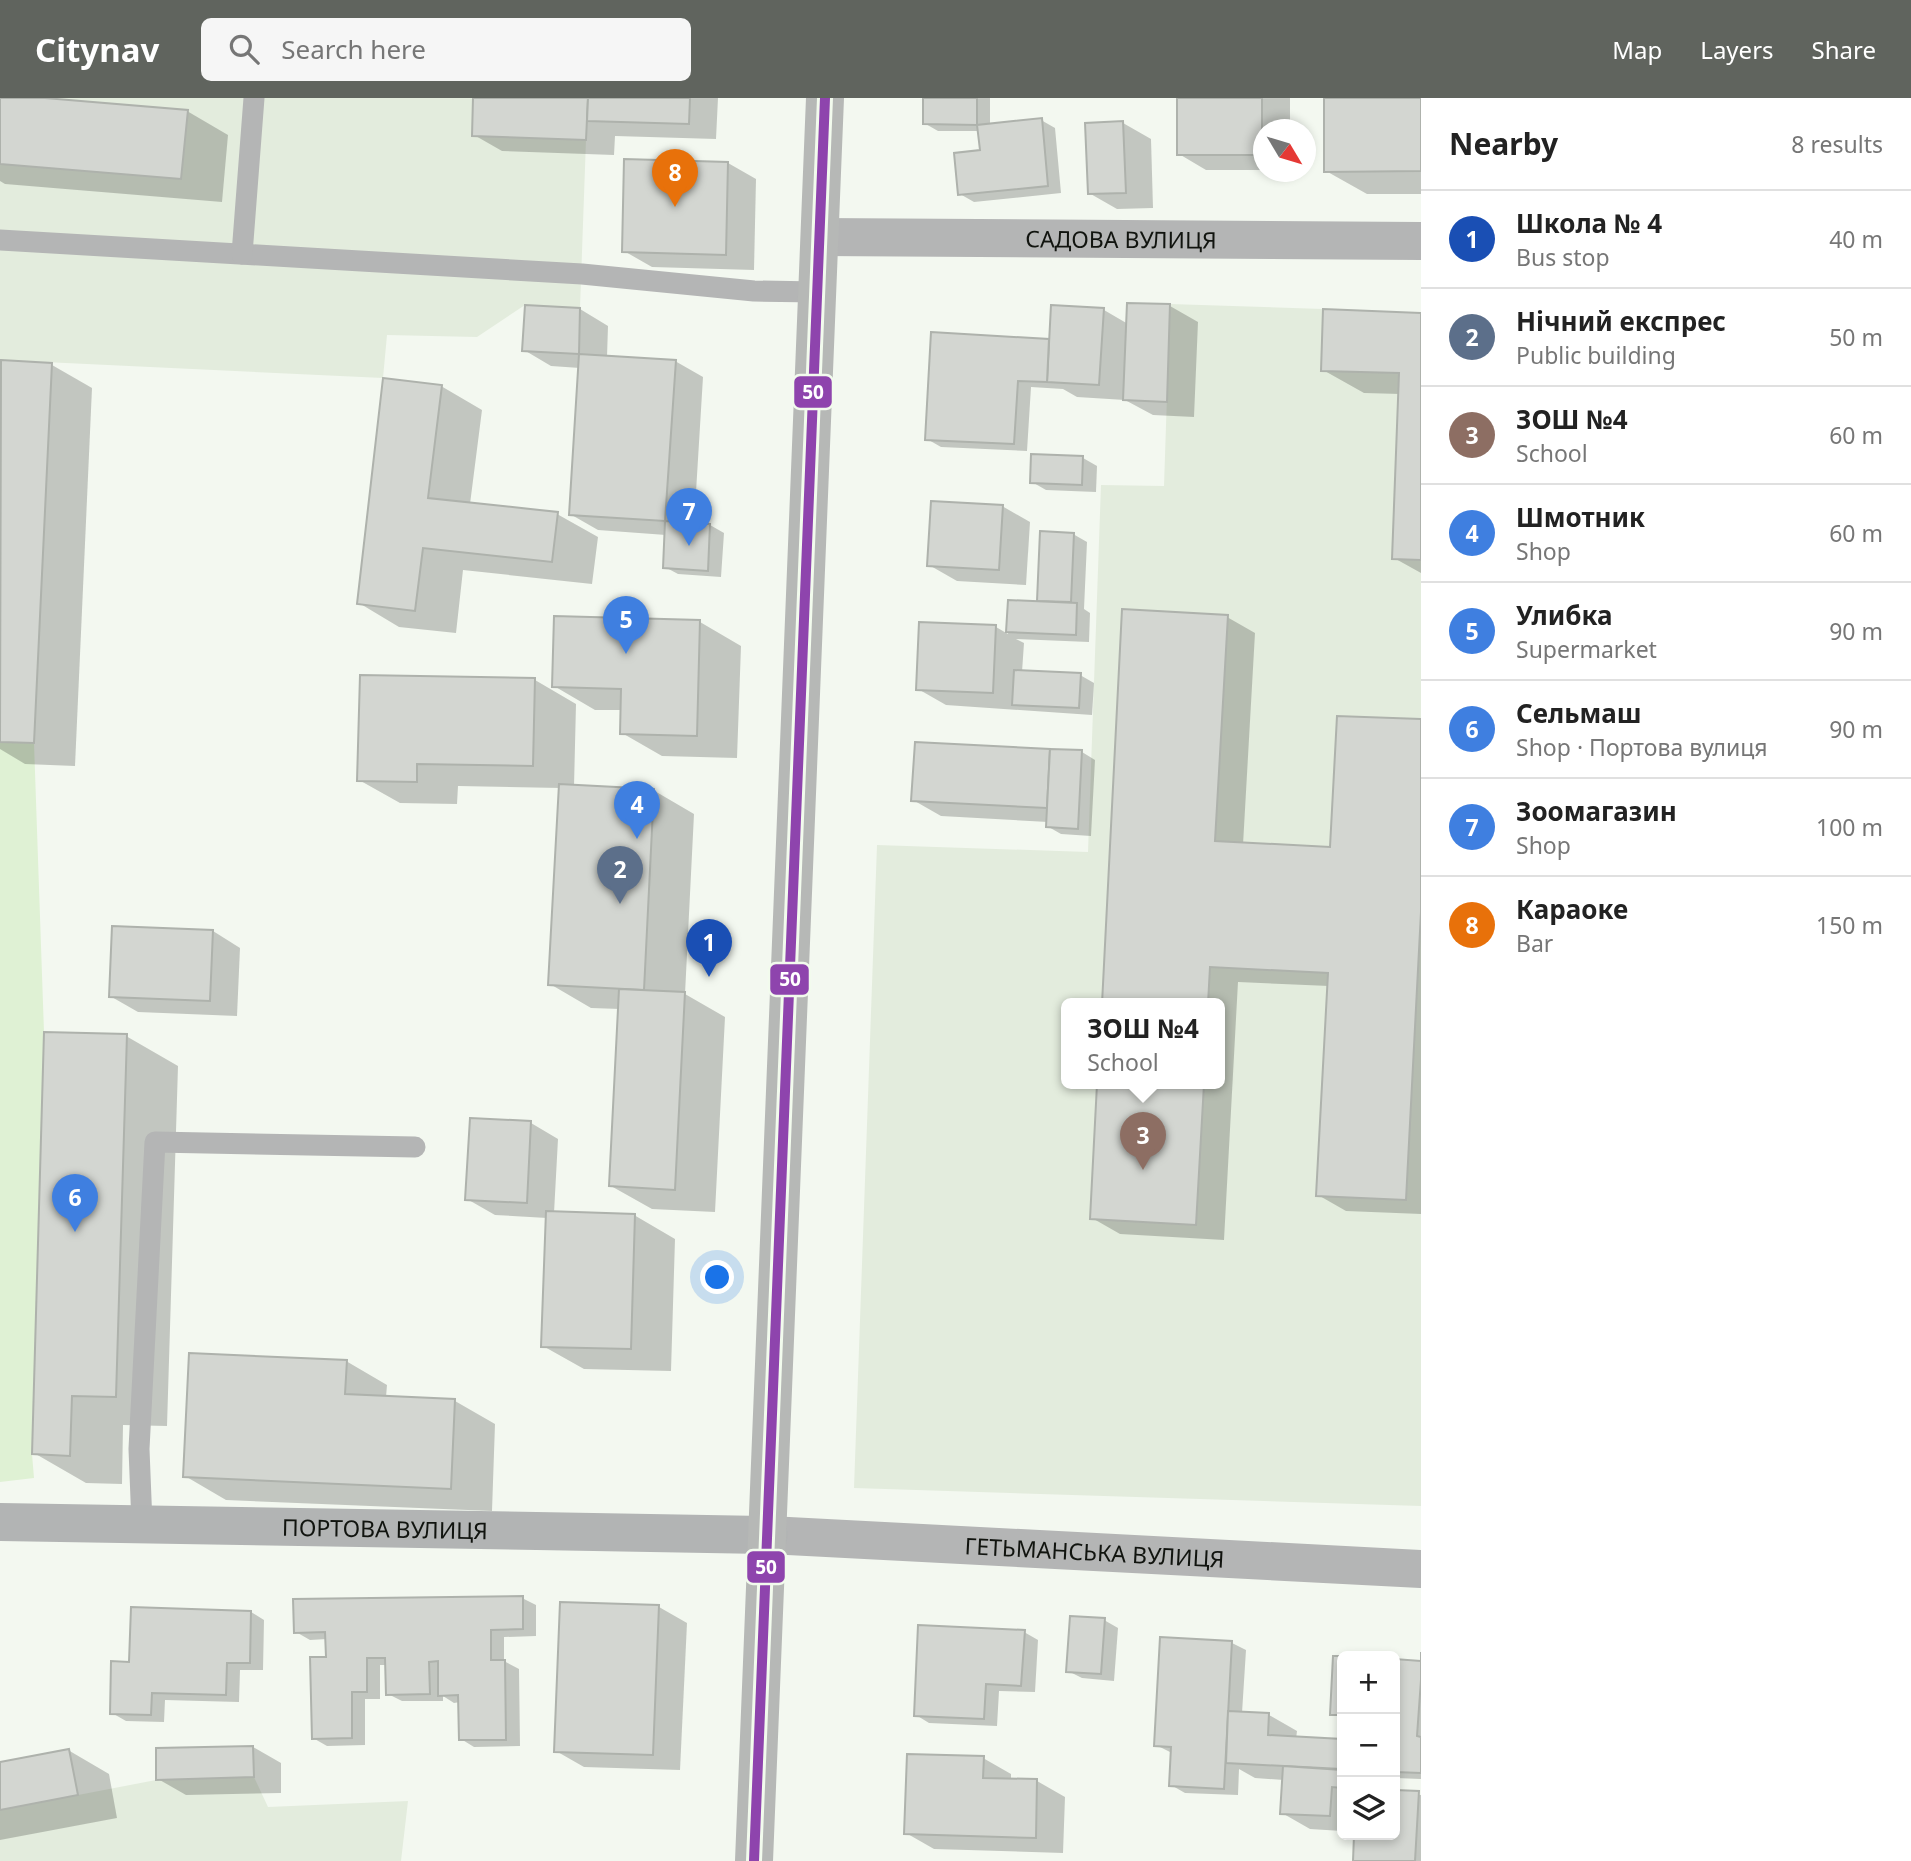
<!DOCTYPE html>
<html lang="en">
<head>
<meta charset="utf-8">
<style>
	:root { --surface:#fff; --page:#f6f6f6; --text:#222; --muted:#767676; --line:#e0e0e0; --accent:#60645e }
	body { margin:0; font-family:"Noto Sans",sans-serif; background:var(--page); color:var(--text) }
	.controls { position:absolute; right:21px; bottom:21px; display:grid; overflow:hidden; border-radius:10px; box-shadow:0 4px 10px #0003 }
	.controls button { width:63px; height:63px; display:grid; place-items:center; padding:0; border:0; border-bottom:2px solid var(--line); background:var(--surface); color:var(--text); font:35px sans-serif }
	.compass { position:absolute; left:1253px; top:21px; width:63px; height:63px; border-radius:50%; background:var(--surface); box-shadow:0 4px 10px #0003; rotate:128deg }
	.you { position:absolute; left:718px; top:1180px; width:24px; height:24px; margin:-18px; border:5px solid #fff; border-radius:50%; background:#1a73e8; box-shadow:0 0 0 10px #1a73e833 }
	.badge { display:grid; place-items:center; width:46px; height:46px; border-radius:50%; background:var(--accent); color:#fff; font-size:23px; font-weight:700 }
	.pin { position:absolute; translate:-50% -58px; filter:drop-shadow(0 2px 4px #0008) }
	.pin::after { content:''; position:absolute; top:37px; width:24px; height:21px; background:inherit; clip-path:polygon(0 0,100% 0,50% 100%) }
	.popup { position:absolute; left:1061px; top:900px; width:164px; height:91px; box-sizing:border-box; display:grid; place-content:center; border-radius:10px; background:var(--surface); filter:drop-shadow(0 2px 5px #0005); font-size:23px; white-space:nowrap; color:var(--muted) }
	.popup b { font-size:26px; color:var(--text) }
	.popup::after { content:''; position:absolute; left:50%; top:100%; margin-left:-14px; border:14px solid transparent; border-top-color:var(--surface) }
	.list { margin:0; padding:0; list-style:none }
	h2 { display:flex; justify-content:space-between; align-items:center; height:91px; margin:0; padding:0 28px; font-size:30px }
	h2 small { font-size:23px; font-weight:400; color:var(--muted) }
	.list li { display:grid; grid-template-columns:46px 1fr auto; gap:21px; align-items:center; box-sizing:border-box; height:98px; padding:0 28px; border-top:2px solid var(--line) }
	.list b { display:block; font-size:26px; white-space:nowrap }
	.list p { margin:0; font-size:23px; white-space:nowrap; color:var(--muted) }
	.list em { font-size:23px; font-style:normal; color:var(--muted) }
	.icon { flex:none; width:38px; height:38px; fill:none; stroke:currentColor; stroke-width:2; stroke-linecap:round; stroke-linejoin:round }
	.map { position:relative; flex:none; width:1421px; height:1763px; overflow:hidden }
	header { display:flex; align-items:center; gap:42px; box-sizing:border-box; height:98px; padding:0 35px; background:var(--accent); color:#fff }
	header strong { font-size:33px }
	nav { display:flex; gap:38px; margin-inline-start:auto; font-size:24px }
	.search { width:490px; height:63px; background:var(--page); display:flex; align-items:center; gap:18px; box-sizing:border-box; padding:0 24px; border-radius:10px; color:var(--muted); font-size:26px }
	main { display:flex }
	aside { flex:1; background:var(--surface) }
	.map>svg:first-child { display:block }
</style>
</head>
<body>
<header>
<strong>Citynav</strong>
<div class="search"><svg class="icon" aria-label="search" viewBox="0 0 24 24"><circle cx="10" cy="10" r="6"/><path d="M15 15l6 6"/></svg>Search here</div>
<nav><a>Map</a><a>Layers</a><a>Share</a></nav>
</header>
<main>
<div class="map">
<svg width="1421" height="1763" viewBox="0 0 1421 1763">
	<rect width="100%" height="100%" fill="#f3f8f0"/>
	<!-- built -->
	<g fill="#e3ecdd" fill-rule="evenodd">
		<polygon points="0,0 473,0 472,38 586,42 580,210 525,207 477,239 387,237 383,280 2,262 0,285"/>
		<path d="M1170,206L1323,211L1399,275L1392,460L1421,462V1408L854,1390L877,747L1088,754L1101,387L1164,388ZM1066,906H1220V986H1066Z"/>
		<polygon points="254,1679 268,1709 408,1703 401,1763 0,1763 0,1712 156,1682"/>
	</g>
	<!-- green -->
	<polygon fill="#dff1d4" points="0,644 34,645 44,934 32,1356 34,1380 0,1384"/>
	<!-- shadow -->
	<g fill="#0003">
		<polygon points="0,0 187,13 228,37 222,104 5,86 0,83"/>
		<polygon points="475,0 718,0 716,41 615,38 614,57 502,53 474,37"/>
		<polygon points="925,0 990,0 990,27 1041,22 1055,30 1061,95 974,104 960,96 981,54 980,33 938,33 924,25"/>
		<polygon points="1179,0 1290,0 1290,32 1264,32 1264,72 1206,72 1179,56"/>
		<polygon points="1326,0 1421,0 1421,96 1367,96 1326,73"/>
		<polygon points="1123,25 1151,41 1153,110 1117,111 1089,95"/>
		<polygon points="728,65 756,81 754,172 652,169 624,153"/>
		<polygon points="1170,208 1198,224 1194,319 1153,317 1125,302 1077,299 1063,291 1031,289 1027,353 941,349 927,341 933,236 1051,242 1104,212 1128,226"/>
		<polygon points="580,211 608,228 607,259 675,263 703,279 694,427 710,427 724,435 721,479 678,476 665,469 666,437 598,432 570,416 580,270 551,268 524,252"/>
		<polygon points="1421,217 1421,475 1394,460 1400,296 1364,295 1323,272"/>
		<polygon points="0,264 52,267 92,290 75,668 25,666 0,651"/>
		<polygon points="441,288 482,312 470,406 557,416 598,439 592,486 463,472 456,535 399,529 359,505"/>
		<polygon points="1033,358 1083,360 1097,368 1096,394 1046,392 1032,384"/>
		<polygon points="1002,408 1030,424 1026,487 957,483 929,467"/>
		<polygon points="1041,435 1073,436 1087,444 1084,511 1090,515 1089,544 1016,541 1024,545 1022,574 1080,577 1094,585 1092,617 946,607 918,591 996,529 1008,536 1010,504 1038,505"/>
		<polygon points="1227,519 1255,535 1243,747 1332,751 1421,623 1421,1116 1346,1113 1318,1097 1329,888 1238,884 1224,1142 1120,1136 1092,1120 1099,986 1220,986 1220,906 1103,906"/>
		<polygon points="556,520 700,524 741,548 737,660 662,658 622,635 622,612 595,612 554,588"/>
		<polygon points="535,582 576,606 574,689 653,692 694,716 685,896 725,919 715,1114 652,1111 611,1088 620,911 591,910 550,886 561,690 458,688 457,706 400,705 359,682"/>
		<polygon points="1082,654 1095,662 1091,738 1061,736 1047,728 1048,724 941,718 913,702"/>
		<polygon points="213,833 240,850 237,918 138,914 110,898"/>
		<polygon points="126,938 178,968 167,1328 123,1327 122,1386 86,1385 34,1355"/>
		<polygon points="531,1025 558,1041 554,1115 634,1117 675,1141 671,1273 584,1271 543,1248 547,1120 495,1117 467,1101"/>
		<polygon points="346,1263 387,1287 386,1299 455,1303 495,1326 492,1413 226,1402 185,1378"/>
		<polygon points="522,1500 536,1507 536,1538 504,1539 504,1563 519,1571 520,1648 474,1649 461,1641 460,1604 454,1605 443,1598 443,1603 402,1603 388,1596 387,1567 380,1567 380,1601 365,1601 365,1647 327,1648 313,1640 327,1560 327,1541 310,1542 296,1534"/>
		<polygon points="562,1505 659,1509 687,1525 680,1672 584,1669 556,1653"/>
		<polygon points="251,1514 264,1522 263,1572 240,1572 239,1604 165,1602 164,1624 126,1623 112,1615 131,1565"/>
		<polygon points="1104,1522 1118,1530 1114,1583 1082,1580 1068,1573"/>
		<polygon points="1024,1534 1038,1542 1035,1594 999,1593 997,1628 929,1625 916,1617"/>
		<polygon points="1232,1545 1246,1552 1242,1615 1269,1617 1297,1633 1296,1641 1342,1643 1342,1733 1310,1731 1282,1715 1284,1682 1255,1680 1239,1671 1238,1697 1185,1695 1171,1687 1172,1655 1156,1647"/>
		<polygon points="1395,1563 1421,1564 1421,1681 1395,1680"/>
		<polygon points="253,1649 281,1665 281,1695 186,1697 158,1681"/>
		<polygon points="68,1652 109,1676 117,1720 0,1742 0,1666"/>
		<polygon points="983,1660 1011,1676 1011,1682 1037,1683 1065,1699 1063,1755 934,1751 906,1735"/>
		<polygon points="1395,1694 1421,1697 1421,1763 1354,1763 1356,1737 1395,1737"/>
	</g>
	<!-- building -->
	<g fill="#d3d6d1" stroke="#aeb2ac" stroke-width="2">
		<polygon points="0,0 45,0 188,12 181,81 0,66"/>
		<polygon points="473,0 588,0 586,42 472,38"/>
		<polygon points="588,0 690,0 689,26 587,23"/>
		<polygon points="923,0 977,0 977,27 923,26"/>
		<rect x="1177" y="0" width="85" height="57"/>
		<polygon points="1324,0 1421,0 1421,73 1324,74"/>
		<polygon points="1042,20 1048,88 958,97 954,55 980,52 977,27"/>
		<polygon points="1123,23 1126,95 1088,96 1085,25"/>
		<polygon points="624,61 728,64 726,157 622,154"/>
		<polygon points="1127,205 1170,206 1167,304 1123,302"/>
		<polygon points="525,207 580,210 579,256 522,253"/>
		<polygon points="1051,207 1104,210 1099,287 1047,284"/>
		<polygon points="1323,211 1421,215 1421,462 1392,461 1399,275 1321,273"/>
		<polygon points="931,234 1049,241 1047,284 1018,283 1014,346 925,342"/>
		<polygon points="579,256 676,262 665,423 569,417"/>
		<polygon points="1,262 52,265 34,645 0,644"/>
		<polygon points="383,280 442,287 428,400 558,414 552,464 423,450 415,513 357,506"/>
		<polygon points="1031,356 1083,358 1082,387 1030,385"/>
		<polygon points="931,403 1003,407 999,472 927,468"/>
		<polygon points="665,423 710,426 708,473 663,470"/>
		<polygon points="1040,433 1074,435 1071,504 1037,503"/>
		<polygon points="1008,502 1077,505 1076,537 1006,534"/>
		<polygon points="1122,511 1228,517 1215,743 1330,749 1337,618 1421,621 1421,814 1406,1102 1316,1098 1328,875 1210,869 1208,906 1102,906"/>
		<polygon points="554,518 700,522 697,638 620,636 621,591 552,589"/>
		<polygon points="919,524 996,527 993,595 916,592"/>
		<polygon points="1014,572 1081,575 1079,610 1012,607"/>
		<polygon points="360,577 535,580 533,668 417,666 417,684 357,683"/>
		<polygon points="915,644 1050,651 1047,710 911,703"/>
		<polygon points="1050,651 1082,652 1078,731 1046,729"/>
		<polygon points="559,686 654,691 644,892 548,887"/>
		<polygon points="112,828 213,832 210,903 109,899"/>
		<polygon points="619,891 685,894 675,1092 609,1088"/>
		<polygon points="44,934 127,936 116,1299 72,1298 70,1358 32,1356"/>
		<polygon points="1097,986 1204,986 1196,1127 1090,1121"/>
		<polygon points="470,1020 531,1023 527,1105 465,1102"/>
		<polygon points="546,1113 635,1116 631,1251 541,1249"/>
		<polygon points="189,1255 347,1262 345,1296 455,1301 451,1391 183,1379"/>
		<polygon points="523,1498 523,1531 491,1532 491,1562 505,1562 506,1642 459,1642 458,1597 438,1598 438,1563 429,1564 430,1596 386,1597 385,1560 367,1560 367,1594 352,1594 352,1640 312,1641 310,1559 326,1559 325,1534 294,1535 293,1501"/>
		<polygon points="560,1504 659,1507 653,1657 554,1654"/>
		<polygon points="131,1509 251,1513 250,1565 227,1565 226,1597 152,1595 151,1617 110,1616 111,1563 129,1564"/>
		<polygon points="1070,1518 1105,1520 1101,1576 1066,1574"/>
		<polygon points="918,1527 1025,1532 1021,1588 986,1586 984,1621 914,1618"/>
		<polygon points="1160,1539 1232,1543 1224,1691 1169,1688 1171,1649 1154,1648"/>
		<polygon points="1421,1554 1421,1582 1417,1638 1421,1639 1421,1675 1395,1674 1395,1561 1421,1563"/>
		<polygon points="1333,1558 1344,1558 1342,1617 1330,1617"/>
		<polygon points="1228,1613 1269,1615 1268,1637 1342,1641 1341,1671 1226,1665"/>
		<polygon points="253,1648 254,1679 156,1682 156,1650"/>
		<polygon points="69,1651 78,1697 0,1712 0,1664"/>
		<polygon points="907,1656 984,1658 983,1680 1037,1681 1036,1740 904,1736"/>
		<polygon points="1283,1668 1342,1672 1342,1690 1332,1689 1330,1718 1280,1716"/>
		<polygon points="1395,1692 1419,1693 1415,1763 1353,1763 1354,1737 1395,1737"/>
	</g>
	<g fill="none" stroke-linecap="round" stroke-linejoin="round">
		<!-- lane -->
		<g stroke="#b4b5b5" stroke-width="21">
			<polyline points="0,142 582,176 754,193 818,194"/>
			<polyline points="242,156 254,0"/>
			<polyline points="142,1426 139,1351 155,1044 415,1049"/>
		</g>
		<!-- street -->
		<g stroke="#b4b5b5" stroke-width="38">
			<path id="s1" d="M820,139L1421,143"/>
			<path id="s2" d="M769,1437L1421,1471"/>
		</g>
		<!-- secondary -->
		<path stroke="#b2b4b4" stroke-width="38" id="s3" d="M0,1424L769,1437"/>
		<!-- primary -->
		<polyline stroke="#b6b8b6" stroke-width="38" points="754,1763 825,0"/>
		<defs>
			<polyline id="bus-1" points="754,1763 825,0"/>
		</defs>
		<!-- bus-1 casing -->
		<use href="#bus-1" stroke="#f2fbed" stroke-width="16"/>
		<!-- bus-1 -->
		<use href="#bus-1" stroke="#8e44ad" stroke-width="10"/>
	</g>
	<g text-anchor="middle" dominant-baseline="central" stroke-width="6" stroke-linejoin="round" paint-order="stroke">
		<!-- street labels -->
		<g font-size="23" fill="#11140f" stroke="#f2fbed">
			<text stroke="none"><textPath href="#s1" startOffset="301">САДОВА ВУЛИЦЯ</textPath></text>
			<text stroke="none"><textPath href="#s3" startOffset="385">ПОРТОВА ВУЛИЦЯ</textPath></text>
			<text stroke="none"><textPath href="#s2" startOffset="326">ГЕТЬМАНСЬКА ВУЛИЦЯ</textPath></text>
		</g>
	</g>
	<g stroke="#f2fbed" stroke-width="2.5">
		<rect x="793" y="277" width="40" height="34" rx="7" fill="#8e44ad"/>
		<rect x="769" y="865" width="41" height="33" rx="7" fill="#8e44ad"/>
		<rect x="746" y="1452" width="40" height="34" rx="7" fill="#8e44ad"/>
	</g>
	<g font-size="19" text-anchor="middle" font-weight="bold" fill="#fff">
		<text x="813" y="301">50</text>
		<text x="790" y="888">50</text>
		<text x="766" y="1476">50</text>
	</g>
</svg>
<div class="controls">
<button>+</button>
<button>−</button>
<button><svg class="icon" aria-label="layers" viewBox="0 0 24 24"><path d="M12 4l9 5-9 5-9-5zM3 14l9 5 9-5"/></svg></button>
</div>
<svg class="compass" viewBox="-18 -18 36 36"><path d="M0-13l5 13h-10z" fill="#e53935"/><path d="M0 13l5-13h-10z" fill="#767676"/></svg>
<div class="you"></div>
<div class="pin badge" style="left:709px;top:879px;background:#1a4fb4">1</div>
<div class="pin badge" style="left:620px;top:806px;background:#5c6f8a">2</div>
<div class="pin badge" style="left:1143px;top:1072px;background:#8d6e63">3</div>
<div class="popup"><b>ЗОШ №4</b>School</div>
<div class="pin badge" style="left:637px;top:741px;background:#3f7fe0">4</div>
<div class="pin badge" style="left:626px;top:556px;background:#3f7fe0">5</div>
<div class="pin badge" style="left:75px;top:1134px;background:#3f7fe0">6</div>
<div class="pin badge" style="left:689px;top:448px;background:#3f7fe0">7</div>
<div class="pin badge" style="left:675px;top:109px;background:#e8710a">8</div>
</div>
<aside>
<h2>Nearby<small>8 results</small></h2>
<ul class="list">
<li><span class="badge" style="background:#1a4fb4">1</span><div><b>Школа № 4</b><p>Bus stop</p></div><em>40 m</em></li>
<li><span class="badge" style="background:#5c6f8a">2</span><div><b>Нічний експрес</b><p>Public building</p></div><em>50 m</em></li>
<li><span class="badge" style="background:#8d6e63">3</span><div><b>ЗОШ №4</b><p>School</p></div><em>60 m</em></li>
<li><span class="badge" style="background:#3f7fe0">4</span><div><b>Шмотник</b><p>Shop</p></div><em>60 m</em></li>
<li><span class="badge" style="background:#3f7fe0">5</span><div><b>Улибка</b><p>Supermarket</p></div><em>90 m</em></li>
<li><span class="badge" style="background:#3f7fe0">6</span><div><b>Сельмаш</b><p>Shop · Портова вулиця</p></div><em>90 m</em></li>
<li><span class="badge" style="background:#3f7fe0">7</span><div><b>Зоомагазин</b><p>Shop</p></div><em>100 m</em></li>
<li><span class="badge" style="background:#e8710a">8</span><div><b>Караоке</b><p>Bar</p></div><em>150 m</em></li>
</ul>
</aside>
</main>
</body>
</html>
